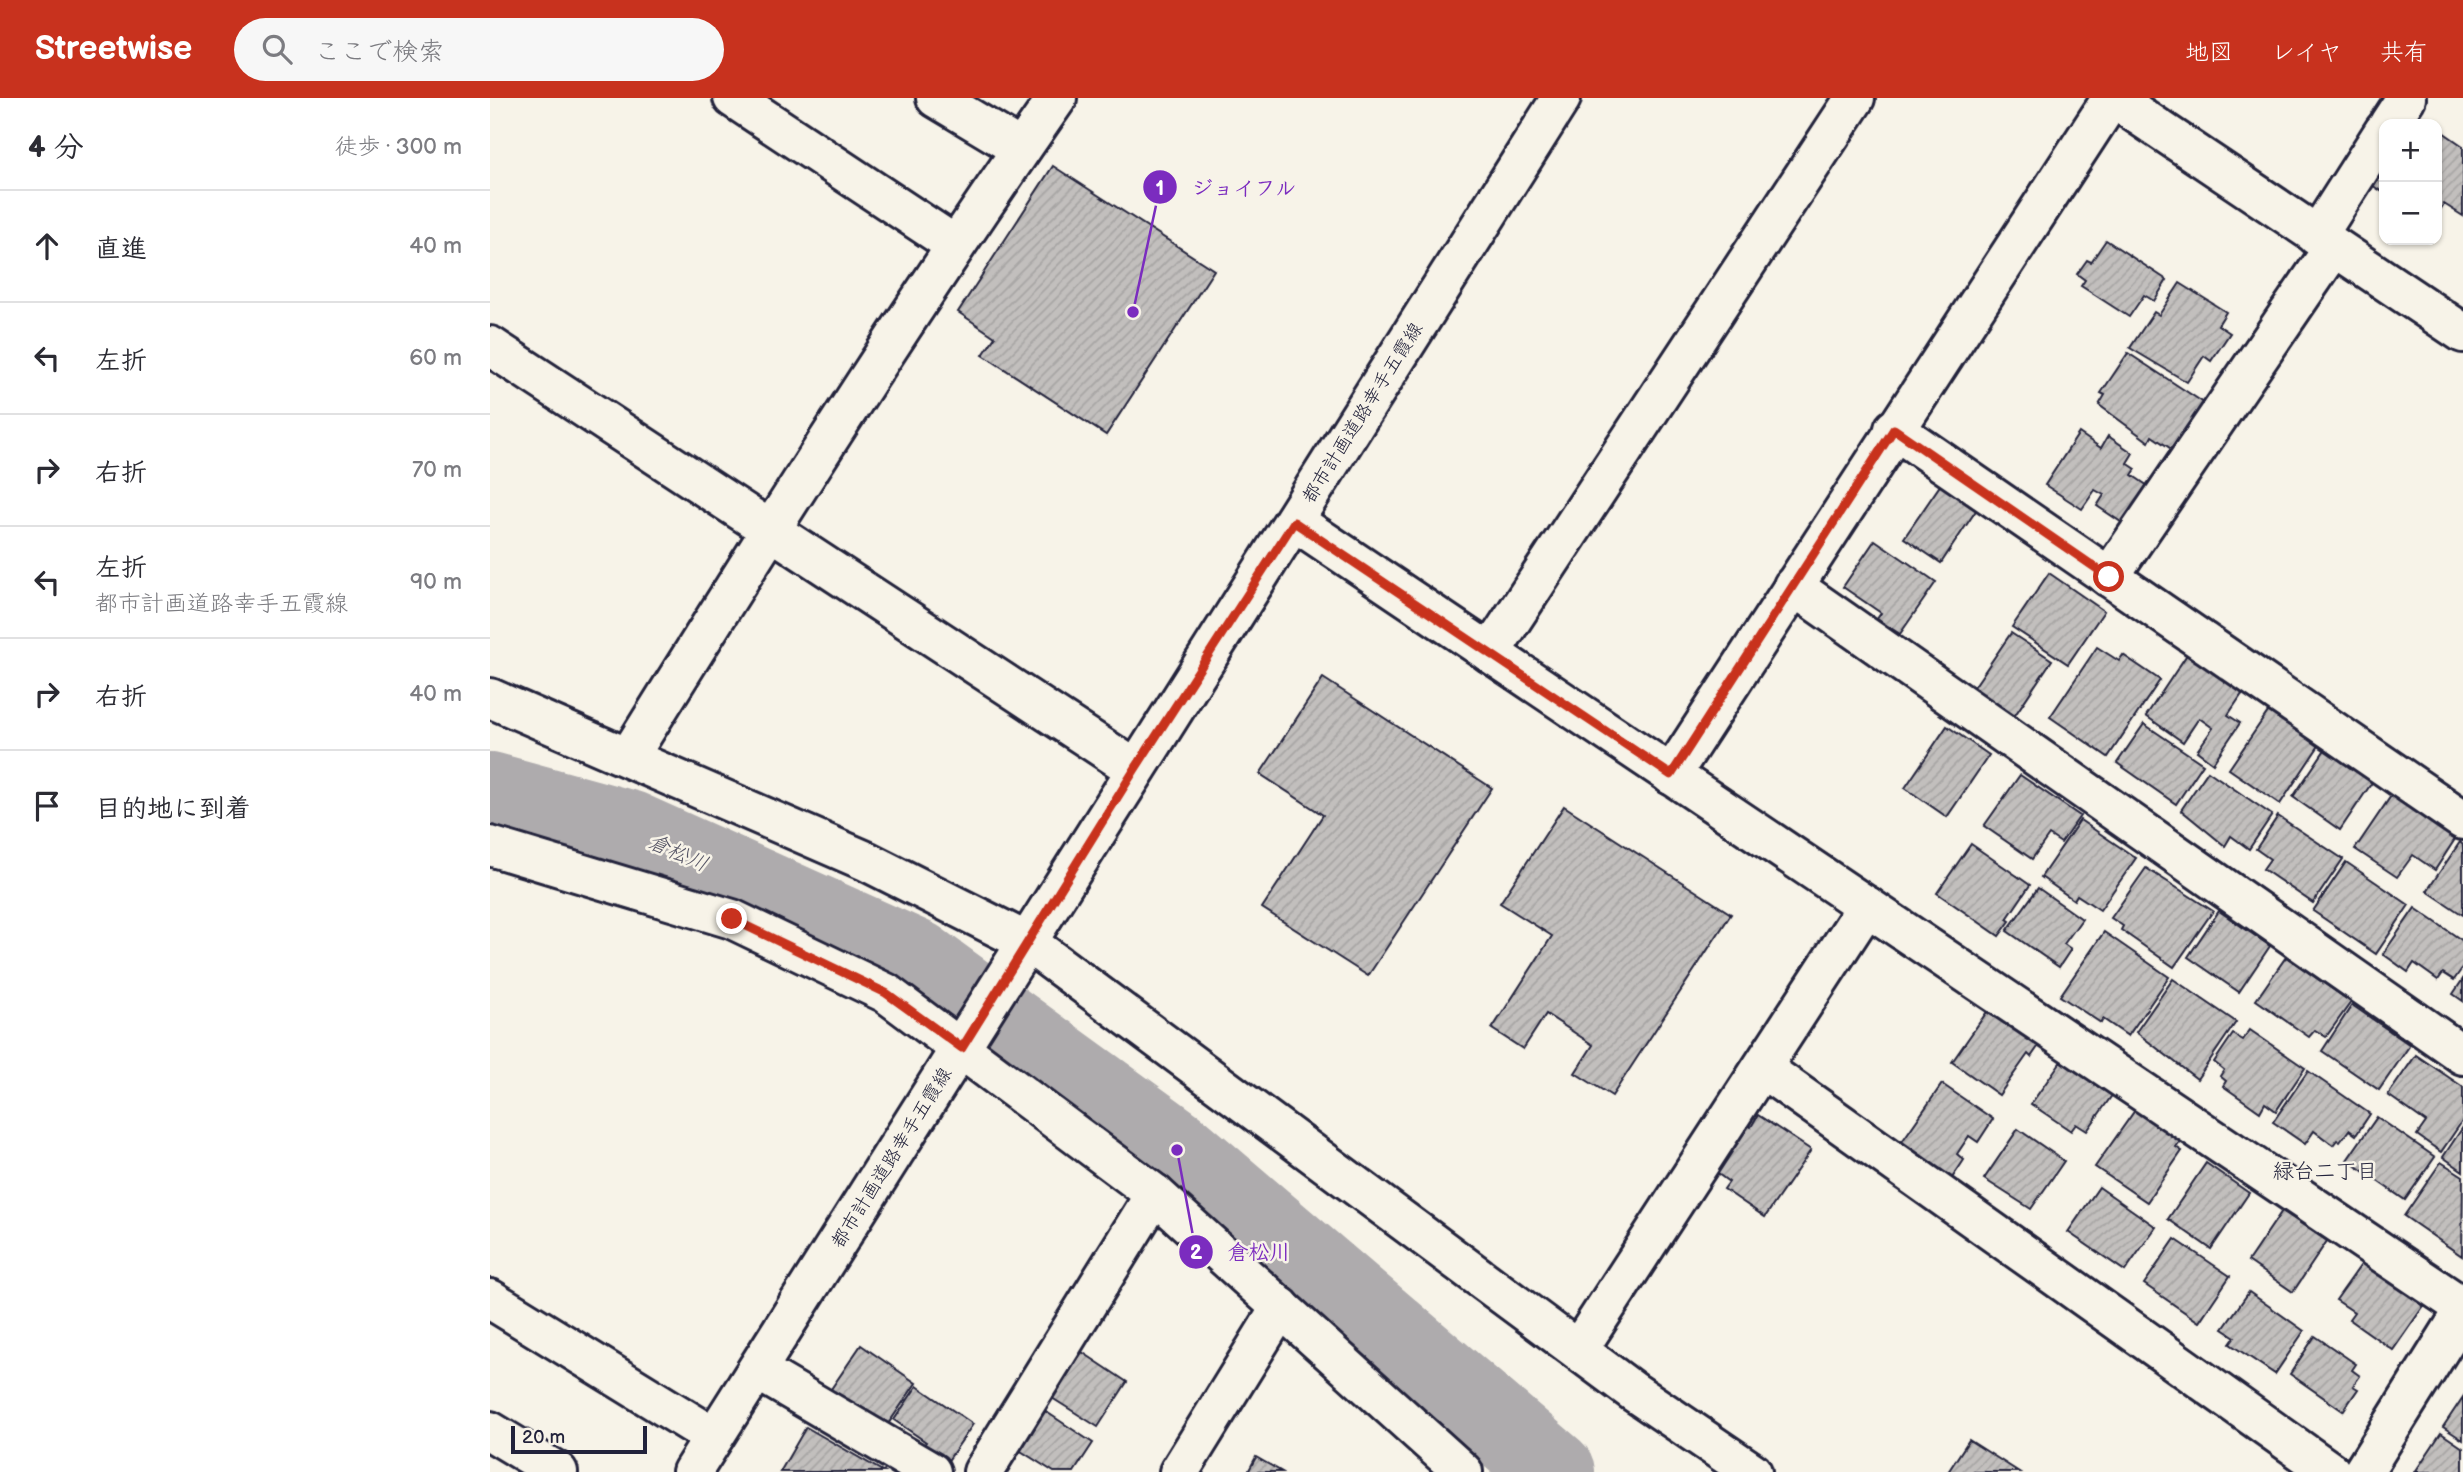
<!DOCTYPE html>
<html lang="ja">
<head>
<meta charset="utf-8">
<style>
	:root { --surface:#fff; --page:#f7f7f7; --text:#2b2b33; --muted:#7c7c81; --line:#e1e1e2; --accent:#c8321e }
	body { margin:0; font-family:"Balsamiq Sans","Klee One",sans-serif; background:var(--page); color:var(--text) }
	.controls { position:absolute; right:21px; top:21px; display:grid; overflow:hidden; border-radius:14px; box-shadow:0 2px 5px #0004 }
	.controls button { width:63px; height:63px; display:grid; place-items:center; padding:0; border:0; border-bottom:2px solid var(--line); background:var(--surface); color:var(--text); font:35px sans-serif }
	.scale { position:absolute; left:21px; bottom:18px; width:136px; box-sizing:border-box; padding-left:7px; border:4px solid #22223b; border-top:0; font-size:19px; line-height:24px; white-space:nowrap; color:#22223b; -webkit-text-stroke:5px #f7f3e8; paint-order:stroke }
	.stop { position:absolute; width:21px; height:21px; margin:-16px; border:5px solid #c8321e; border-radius:50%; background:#fff }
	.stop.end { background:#c8321e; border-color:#fff; box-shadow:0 2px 7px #0008 }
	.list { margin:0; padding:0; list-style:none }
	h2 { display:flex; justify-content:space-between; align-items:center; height:91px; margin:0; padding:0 28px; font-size:30px }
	h2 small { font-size:23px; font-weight:400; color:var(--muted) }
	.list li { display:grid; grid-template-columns:46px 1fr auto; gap:21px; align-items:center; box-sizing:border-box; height:112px; padding:0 28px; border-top:2px solid var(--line) }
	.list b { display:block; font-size:26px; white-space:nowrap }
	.list p { margin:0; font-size:23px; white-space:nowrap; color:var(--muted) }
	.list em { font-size:23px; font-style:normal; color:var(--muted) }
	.icon { flex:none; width:38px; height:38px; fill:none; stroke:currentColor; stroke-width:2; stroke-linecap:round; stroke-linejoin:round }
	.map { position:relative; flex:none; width:1973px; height:1374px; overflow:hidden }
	header { display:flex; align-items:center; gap:42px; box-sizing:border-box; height:98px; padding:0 35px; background:var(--accent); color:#fff }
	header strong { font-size:33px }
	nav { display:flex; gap:38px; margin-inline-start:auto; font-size:24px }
	.search { width:490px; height:63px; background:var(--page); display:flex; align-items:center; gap:18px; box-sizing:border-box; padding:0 24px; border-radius:38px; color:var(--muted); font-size:26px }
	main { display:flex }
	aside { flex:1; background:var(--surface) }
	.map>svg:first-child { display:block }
</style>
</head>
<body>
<header>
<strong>Streetwise</strong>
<div class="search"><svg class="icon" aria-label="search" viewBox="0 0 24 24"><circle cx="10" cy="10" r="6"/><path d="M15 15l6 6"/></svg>ここで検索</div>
<nav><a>地図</a><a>レイヤ</a><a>共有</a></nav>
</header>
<main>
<aside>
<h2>4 分<small>徒歩 · 300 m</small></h2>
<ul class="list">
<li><svg class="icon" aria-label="ahead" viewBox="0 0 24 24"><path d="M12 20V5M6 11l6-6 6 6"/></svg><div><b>直進</b></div><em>40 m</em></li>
<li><svg class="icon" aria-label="left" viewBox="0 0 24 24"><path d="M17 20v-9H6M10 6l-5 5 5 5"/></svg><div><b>左折</b></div><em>60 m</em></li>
<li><svg class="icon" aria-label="right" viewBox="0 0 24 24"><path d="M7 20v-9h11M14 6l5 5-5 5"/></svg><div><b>右折</b></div><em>70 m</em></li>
<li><svg class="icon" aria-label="left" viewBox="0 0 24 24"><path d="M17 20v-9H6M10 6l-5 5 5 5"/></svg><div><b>左折</b><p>都市計画道路幸手五霞線</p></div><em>90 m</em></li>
<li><svg class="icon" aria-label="right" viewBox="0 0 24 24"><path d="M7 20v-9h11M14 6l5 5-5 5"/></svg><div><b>右折</b></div><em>40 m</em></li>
<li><svg class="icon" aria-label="arrive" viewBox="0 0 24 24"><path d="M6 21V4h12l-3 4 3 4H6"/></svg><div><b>目的地に到着</b></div></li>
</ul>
</aside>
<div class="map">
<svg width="1973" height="1374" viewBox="0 0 1973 1374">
	<defs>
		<pattern id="building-hatch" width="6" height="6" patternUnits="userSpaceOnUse" patternTransform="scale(1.75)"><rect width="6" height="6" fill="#c2bfbd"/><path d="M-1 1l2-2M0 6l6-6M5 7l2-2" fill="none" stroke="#a6a4a3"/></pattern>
	</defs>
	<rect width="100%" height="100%" fill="#f7f3e8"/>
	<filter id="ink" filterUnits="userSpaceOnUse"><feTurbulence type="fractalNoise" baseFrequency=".0143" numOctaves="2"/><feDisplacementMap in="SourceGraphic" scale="14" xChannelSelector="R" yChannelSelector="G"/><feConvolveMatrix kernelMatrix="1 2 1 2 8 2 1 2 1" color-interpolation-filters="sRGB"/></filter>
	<g filter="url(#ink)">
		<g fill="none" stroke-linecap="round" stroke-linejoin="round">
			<!-- river -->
			<polyline stroke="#aeabad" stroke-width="82" points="0,695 138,733 427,863 687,1052 1064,1374"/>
		</g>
		<!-- building -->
		<g fill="url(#building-hatch)" stroke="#22223b" stroke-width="2">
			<polygon points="1947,30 1973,48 1973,118 1954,106 1950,112 1947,109"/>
			<polygon points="1894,58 1894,95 1877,84"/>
			<polygon points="563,68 724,172 616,337 493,257 505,239 468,214"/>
			<polygon points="1616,142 1677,182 1664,203 1654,197 1639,219 1591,188 1595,182 1587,176 1597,162 1601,164"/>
			<polygon points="1690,185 1736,214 1728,227 1740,235 1721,263 1714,258 1697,284 1640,250 1664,214 1669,217"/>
			<polygon points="1638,255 1714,305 1683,352 1662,338 1659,344 1609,307 1615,297 1611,295"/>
			<polygon points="1589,335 1611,350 1618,338 1643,355 1637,365 1646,371 1642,377 1664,392 1640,430 1607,408 1614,397 1605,392 1592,411 1555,387"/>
			<polygon points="1451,386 1487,411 1451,465 1414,440"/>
			<polygon points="1385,442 1446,484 1410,536 1387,521 1391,515 1353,489"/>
			<polygon points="1559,475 1614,513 1578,566 1522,529"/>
			<polygon points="1521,535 1562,562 1519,626 1478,598"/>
			<polygon points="1607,549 1629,563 1633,557 1670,582 1618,659 1560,619"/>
			<polygon points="1698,555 1754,593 1738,617 1750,625 1723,665 1707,653 1723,630 1709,620 1693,644 1656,618"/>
			<polygon points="833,580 1002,690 878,878 772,810 833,717 770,676"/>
			<polygon points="1780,611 1830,646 1790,706 1739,671"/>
			<polygon points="1654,626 1713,666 1686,706 1627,665"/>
			<polygon points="1457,628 1499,657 1457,719 1415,690"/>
			<polygon points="1836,650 1883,683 1850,732 1803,699"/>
			<polygon points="1718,673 1782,717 1759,751 1741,738 1735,748 1691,712"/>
			<polygon points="1530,677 1590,718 1571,745 1559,737 1542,761 1494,728"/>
			<polygon points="1903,695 1967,738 1945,772 1923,757 1907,779 1865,751"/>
			<polygon points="1074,708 1241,816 1122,998 1085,975 1103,947 1056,916 1033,951 1002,931 1062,838 1010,805"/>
			<polygon points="1788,718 1853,761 1823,805 1773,771 1780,761 1766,751"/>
			<polygon points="1590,722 1646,760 1610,812 1587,797 1584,802 1551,779"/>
			<polygon points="1970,744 1973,747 1973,817 1937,793"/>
			<polygon points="1481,746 1540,787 1517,821 1520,823 1509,838 1447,795"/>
			<polygon points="1856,764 1919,807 1886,856 1823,813"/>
			<polygon points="1656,770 1723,813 1684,869 1631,832 1633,828 1621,820"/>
			<polygon points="1548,790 1592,821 1574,846 1581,851 1569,869 1517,833"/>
			<polygon points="1925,810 1973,843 1973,869 1964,882 1953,875 1948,882 1924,865 1918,874 1893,856"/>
			<polygon points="1729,813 1780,848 1749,894 1698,859"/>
			<polygon points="1614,834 1679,879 1638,938 1613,921 1611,925 1570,898"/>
			<polygon points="1796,859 1861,904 1836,939 1825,932 1819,939 1766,902"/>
			<polygon points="1683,881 1746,924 1707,981 1646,934"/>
			<polygon points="1973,881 1973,903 1963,896"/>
			<polygon points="1862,907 1920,947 1889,992 1832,953"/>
			<polygon points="1501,908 1552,943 1541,959 1538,956 1509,997 1462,964"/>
			<polygon points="1760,932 1815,970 1786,1013 1775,1005 1770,1014 1733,988 1736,983 1730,978 1734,972 1724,964 1743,936 1753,942"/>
			<polygon points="1926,957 1973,989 1973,1022 1951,1054 1927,1037 1936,1024 1898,997"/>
			<polygon points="1574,959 1625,993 1597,1033 1586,1026 1581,1033 1541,1006"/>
			<polygon points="1818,973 1880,1016 1866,1037 1859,1032 1850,1044 1847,1042 1843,1047 1824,1033 1815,1046 1783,1024"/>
			<polygon points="1452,986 1503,1021 1488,1044 1479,1038 1467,1056 1474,1062 1462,1080 1411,1045"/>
			<polygon points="1648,1008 1693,1039 1686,1049 1692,1053 1657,1104 1605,1069"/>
			<polygon points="1268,1017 1321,1052 1275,1119 1234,1091 1239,1084 1224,1073 1257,1026 1261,1029"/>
			<polygon points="1887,1019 1945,1059 1915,1102 1857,1062"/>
			<polygon points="1973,1029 1973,1073 1953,1059"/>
			<polygon points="1528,1031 1574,1063 1541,1111 1494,1081"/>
			<polygon points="1951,1064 1973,1078 1972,1158 1914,1118"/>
			<polygon points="1716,1065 1759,1095 1721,1151 1678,1121"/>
			<polygon points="1609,1089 1666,1129 1635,1173 1578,1134"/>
			<polygon points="1792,1113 1837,1143 1803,1194 1758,1163"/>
			<polygon points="1685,1141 1740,1178 1709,1224 1654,1186"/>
			<polygon points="1873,1164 1935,1206 1903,1252 1859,1221 1864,1214 1846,1202"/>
			<polygon points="1759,1194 1814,1233 1785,1276 1740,1246 1745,1239 1733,1231"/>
			<polygon points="1825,1238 1866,1266 1862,1272 1870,1278 1863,1288 1868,1291 1853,1313 1800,1276"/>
			<polygon points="371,1247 426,1285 394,1332 339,1294"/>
			<polygon points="592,1254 637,1284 608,1329 562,1300"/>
			<polygon points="427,1288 483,1326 457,1364 433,1348 436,1344 404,1322"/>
			<polygon points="1973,1299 1973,1342 1953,1329"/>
			<polygon points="552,1311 603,1345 584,1374 564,1374 526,1350"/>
			<polygon points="316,1329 394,1374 290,1374"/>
			<polygon points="1951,1335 1973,1350 1973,1374 1925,1374"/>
			<polygon points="1479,1342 1529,1374 1458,1374"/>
			<polygon points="766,1359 792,1374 758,1374"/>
		</g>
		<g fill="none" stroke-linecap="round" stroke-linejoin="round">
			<defs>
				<g id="street">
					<polyline points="243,0 465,147"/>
					<polyline points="446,0 531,51"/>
					<polyline points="1899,26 1916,0"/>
					<polyline points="1827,138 1894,33"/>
					<polyline points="1404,331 1973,722"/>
					<polyline points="804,423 1973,1209"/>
					<polyline points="1619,479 1844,149"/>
					<polyline points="1303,488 1973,957"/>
					<polyline points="1000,555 1365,0"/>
					<polyline points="0,600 376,763 537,844 1144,1294 1262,1374"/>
					<path d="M139,658C277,436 417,215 567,0"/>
					<polyline points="1181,677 1622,0"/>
					<polyline points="0,748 242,821 396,895 665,1096 973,1374"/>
					<polyline points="1272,970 1841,1374"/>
					<polyline points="0,1201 224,1339"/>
					<polyline points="1088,1252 1377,808"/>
					<polyline points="267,1272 441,1374"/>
					<polyline points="0,1333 68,1374"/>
					<polyline points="493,1374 665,1096"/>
					<polyline points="689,1374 791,1209"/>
					<polyline points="1873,1374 1973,1214"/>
				</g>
				<g id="secondary">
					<polyline points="1623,0 1973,235"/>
					<polyline points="0,248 645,671"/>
					<polyline points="202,1374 1071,0"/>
				</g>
			</defs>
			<!-- street casing -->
			<use href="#street" stroke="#22223b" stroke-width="44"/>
			<!-- secondary casing -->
			<use href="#secondary" stroke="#22223b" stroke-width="44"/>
			<!-- street -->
			<use href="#street" stroke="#f7f3e8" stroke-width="38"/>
			<!-- secondary -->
			<use href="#secondary" stroke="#f7f3e8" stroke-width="38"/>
		</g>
	</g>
	<g fill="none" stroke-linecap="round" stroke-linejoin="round" filter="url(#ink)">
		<!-- route -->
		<polyline stroke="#c8321e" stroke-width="9" points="242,821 396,895 472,950 645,671 804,424 1181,677 1404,331 1619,479"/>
	</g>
	<g text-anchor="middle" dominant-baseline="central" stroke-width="5" stroke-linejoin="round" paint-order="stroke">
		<!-- street labels -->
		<g font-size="19" fill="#22223b" stroke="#f7f3e8">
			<text transform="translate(873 315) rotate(-58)">都市計画道路幸手五霞線</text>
			<text transform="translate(402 1060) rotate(-58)">都市計画道路幸手五霞線</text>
		</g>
		<!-- water labels -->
		<g font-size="21" font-style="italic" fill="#535263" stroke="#f7f3e8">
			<text transform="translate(188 755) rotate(24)">倉松川</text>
		</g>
		<!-- neighbourhood labels -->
		<g font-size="21" fill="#22223b" stroke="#f7f3e8">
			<text x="1835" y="1073">緑台二丁目</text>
		</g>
	</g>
	<!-- callouts -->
	<path fill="none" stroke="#7b2cbf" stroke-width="2.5" d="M643 214L670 89M687 1052L706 1154"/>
	<g fill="#7b2cbf" stroke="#f7f3e8" stroke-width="2.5">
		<circle cx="643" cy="214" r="7"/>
		<circle cx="687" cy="1052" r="7"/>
		<circle cx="670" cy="89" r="18"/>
		<circle cx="706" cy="1154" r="18"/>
	</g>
	<g font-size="21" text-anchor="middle" font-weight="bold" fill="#fff">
		<text x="670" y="97">1</text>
		<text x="706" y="1161">2</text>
	</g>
	<g font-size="21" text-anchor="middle" font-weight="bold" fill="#7b2cbf" stroke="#f7f3e8" stroke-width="5" stroke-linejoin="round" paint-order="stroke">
		<text x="754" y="97">ジョイフル</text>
		<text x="769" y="1161">倉松川</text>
	</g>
</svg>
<div class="controls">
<button>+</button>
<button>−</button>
</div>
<div class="scale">20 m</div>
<div class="stop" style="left:1619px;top:479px"></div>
<div class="stop end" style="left:242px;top:821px"></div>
</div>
</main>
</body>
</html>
